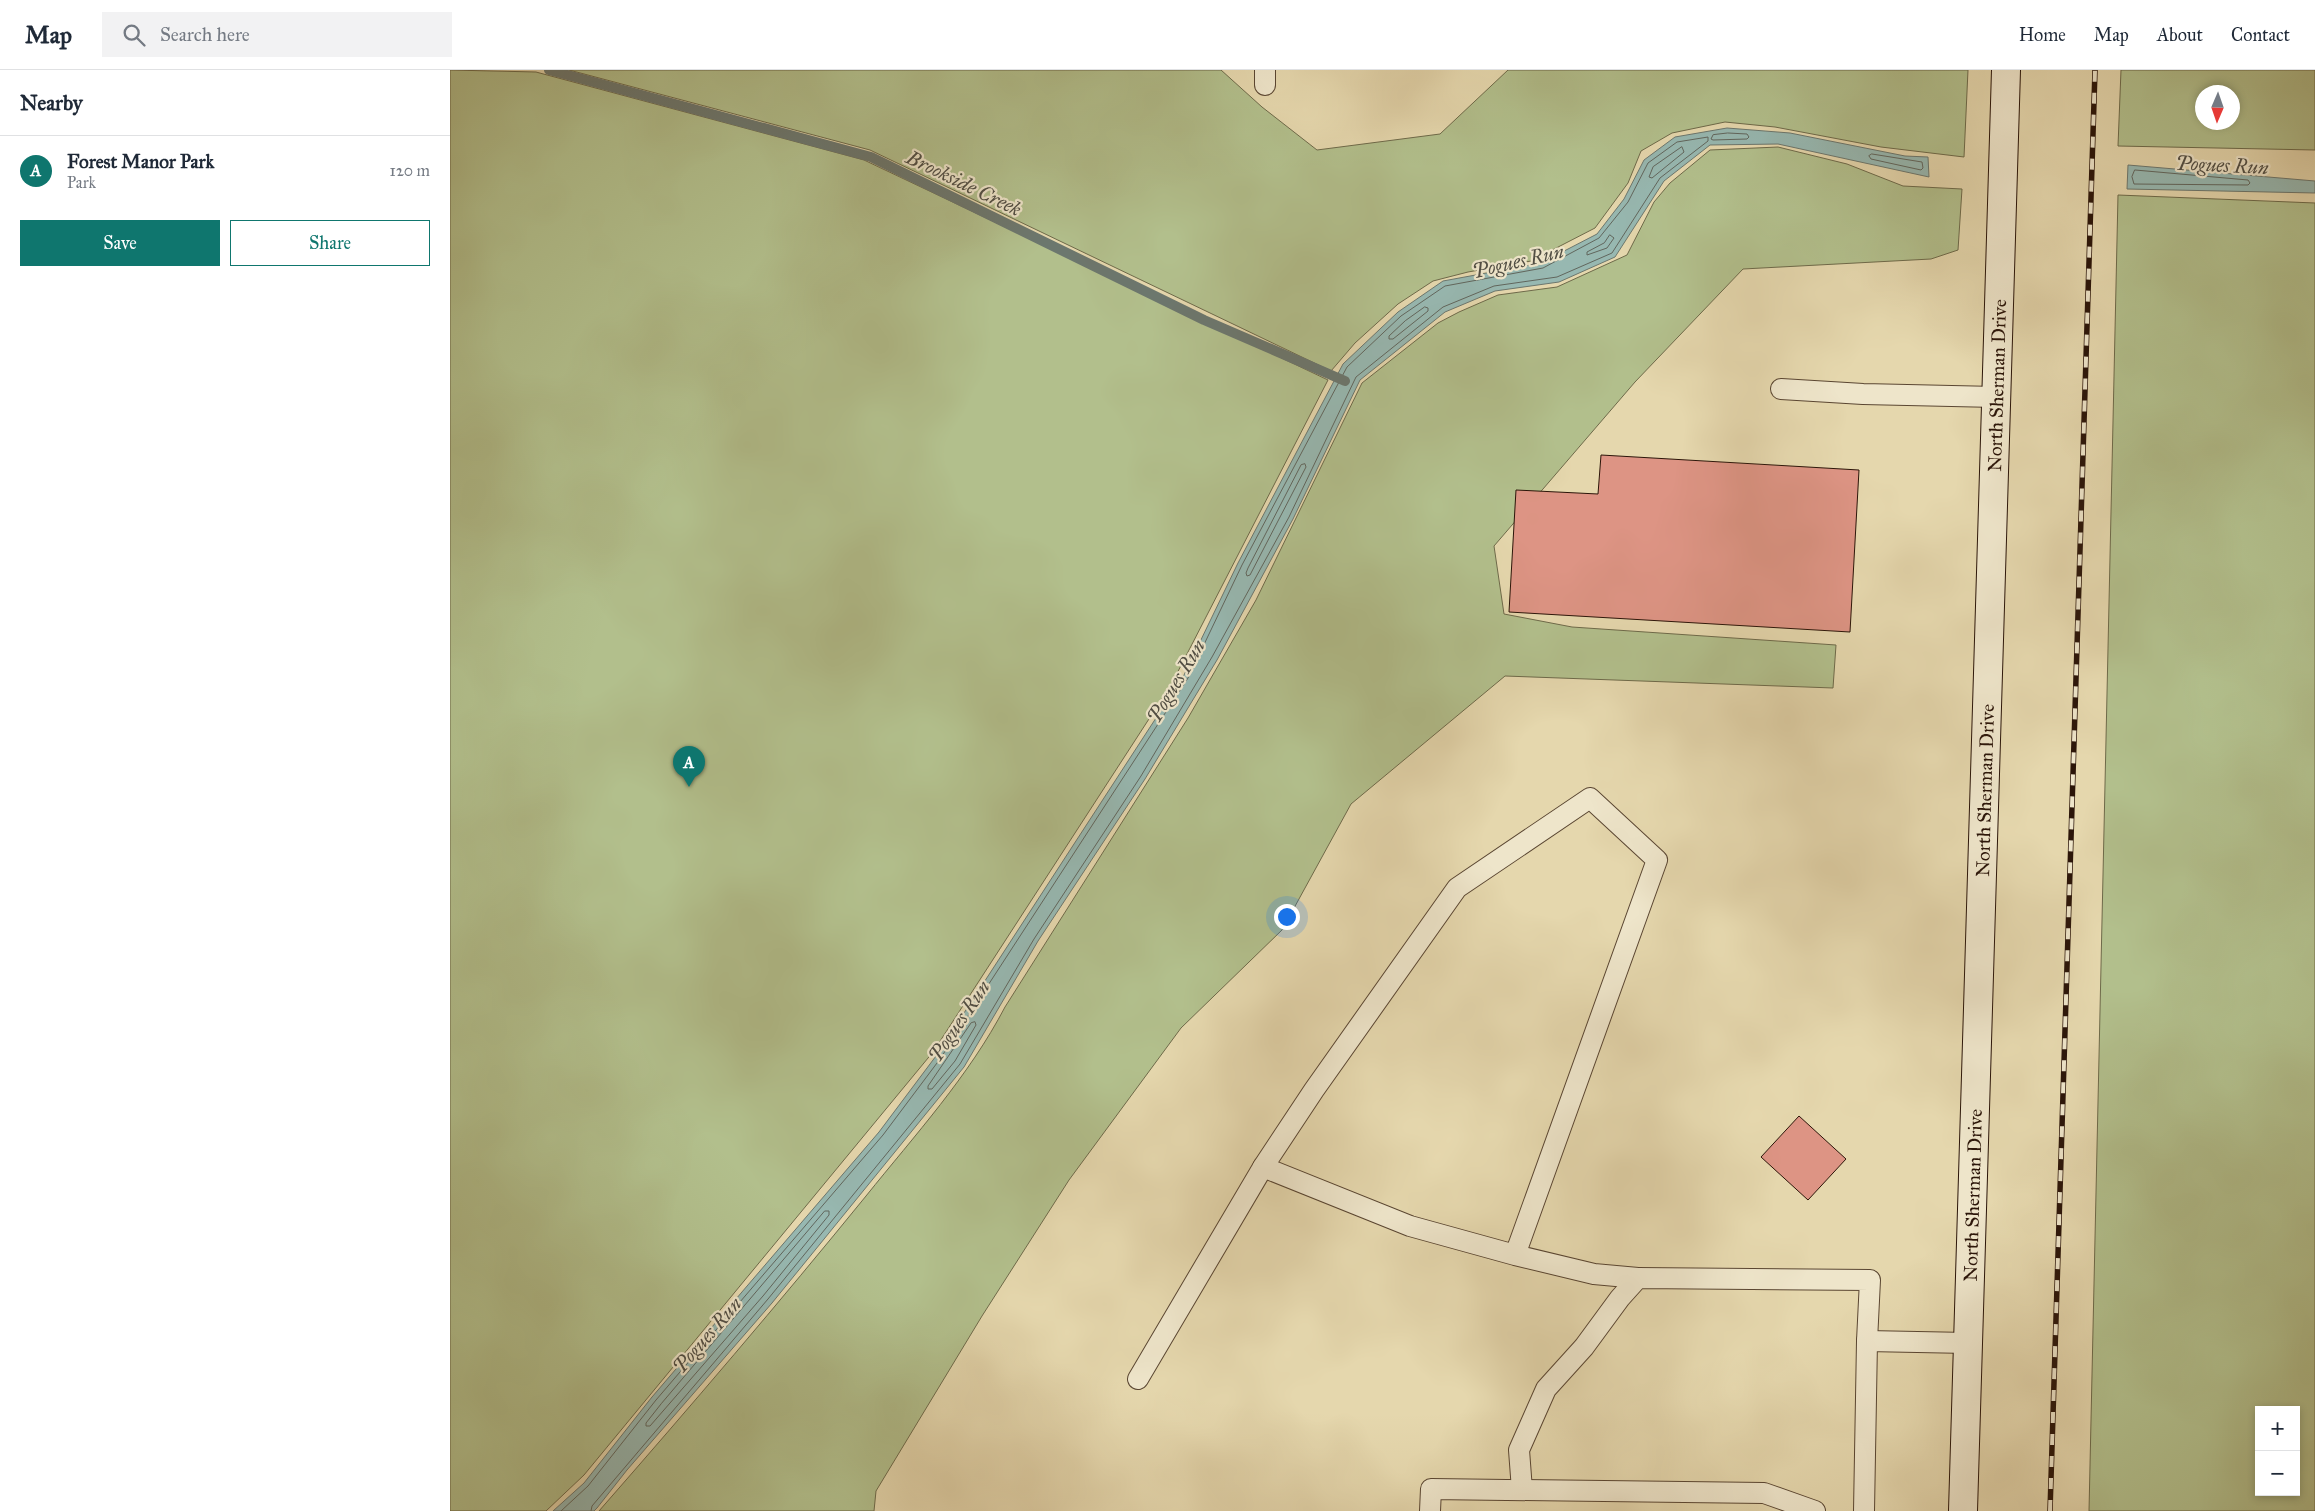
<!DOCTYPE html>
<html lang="en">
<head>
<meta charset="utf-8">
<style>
	:root { --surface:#fff; --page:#f2f2f3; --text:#1f2937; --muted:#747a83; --line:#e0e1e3; --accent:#0f766e }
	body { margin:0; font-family:"IM FELL Great Primer",serif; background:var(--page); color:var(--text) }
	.controls { position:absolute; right:15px; bottom:15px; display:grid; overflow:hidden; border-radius:0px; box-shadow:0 2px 8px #0003 }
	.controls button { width:45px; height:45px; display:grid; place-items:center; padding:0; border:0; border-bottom:1px solid var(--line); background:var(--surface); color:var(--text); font:25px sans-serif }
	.compass { position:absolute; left:1745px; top:15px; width:45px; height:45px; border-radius:50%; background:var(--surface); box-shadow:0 2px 8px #0003; rotate:182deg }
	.you { position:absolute; left:836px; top:846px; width:18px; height:18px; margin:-12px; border:4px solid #fff; border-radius:50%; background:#1a73e8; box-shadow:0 0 0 8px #1a73e833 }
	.badge { display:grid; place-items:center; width:32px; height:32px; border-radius:50%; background:var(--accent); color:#fff; font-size:16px; font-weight:700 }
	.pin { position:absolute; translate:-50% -41px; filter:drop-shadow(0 1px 2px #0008) }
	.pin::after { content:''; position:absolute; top:26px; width:18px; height:15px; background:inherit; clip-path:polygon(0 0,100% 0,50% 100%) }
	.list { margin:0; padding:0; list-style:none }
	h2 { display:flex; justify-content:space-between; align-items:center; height:65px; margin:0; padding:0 20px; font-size:21px }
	h2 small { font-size:16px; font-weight:400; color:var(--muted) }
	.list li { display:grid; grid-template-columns:32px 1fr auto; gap:15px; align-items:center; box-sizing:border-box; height:70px; padding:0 20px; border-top:1px solid var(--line) }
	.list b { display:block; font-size:19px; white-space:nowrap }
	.list p { margin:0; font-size:16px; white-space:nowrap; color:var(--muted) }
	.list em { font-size:16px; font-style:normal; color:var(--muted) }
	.actions { display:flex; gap:10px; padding:15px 20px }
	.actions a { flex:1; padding:11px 0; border:1px solid var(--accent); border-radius:0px; text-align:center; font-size:18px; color:var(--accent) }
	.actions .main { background:var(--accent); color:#fff }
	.icon { flex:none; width:28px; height:28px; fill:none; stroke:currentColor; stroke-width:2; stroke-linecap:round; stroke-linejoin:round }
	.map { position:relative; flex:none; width:1865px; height:1441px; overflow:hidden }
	header { display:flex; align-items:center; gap:30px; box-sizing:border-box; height:70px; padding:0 25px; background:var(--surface); border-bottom:1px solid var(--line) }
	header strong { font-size:24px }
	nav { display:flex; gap:28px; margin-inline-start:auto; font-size:18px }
	.search { width:350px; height:45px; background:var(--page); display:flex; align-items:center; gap:12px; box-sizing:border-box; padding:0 18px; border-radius:0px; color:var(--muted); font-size:19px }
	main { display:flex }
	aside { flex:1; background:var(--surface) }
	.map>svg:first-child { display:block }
</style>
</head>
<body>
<header>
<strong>Map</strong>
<div class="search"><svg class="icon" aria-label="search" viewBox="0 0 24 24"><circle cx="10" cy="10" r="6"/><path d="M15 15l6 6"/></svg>Search here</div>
<nav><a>Home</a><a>Map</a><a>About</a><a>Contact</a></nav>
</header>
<main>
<aside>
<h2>Nearby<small></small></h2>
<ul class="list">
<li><span class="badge">A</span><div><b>Forest Manor Park</b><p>Park</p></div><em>120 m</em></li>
</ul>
<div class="actions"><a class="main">Save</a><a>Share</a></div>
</aside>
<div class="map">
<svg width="1865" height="1441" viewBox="0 0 1865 1441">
	<rect width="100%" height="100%" fill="#e5d7ad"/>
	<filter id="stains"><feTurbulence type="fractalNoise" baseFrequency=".004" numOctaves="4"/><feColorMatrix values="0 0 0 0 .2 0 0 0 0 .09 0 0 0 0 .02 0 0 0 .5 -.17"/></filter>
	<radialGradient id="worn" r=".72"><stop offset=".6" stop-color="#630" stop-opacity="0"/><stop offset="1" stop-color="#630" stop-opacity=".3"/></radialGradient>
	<!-- green -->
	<g fill="#b2bf8c" stroke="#6e6a4a" fill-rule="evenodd">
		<polygon points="0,0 86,2 414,90 878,310 721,615 483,982 134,1405 96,1441 0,1441"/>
		<polygon points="119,0 771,0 812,37 867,80 990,64 1058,0 1518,0 1514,87 1431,77 1325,57 1275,52 1222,63 1191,81 1178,113 1145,158 1081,191 1018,202 983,211 948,234 905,273 881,301 420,80"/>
		<path d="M1671,0H1865V80L1668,76ZM1752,22H1782V52H1752Z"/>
		<path d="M1328,77L1397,94L1453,116L1512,119L1508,180L1481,189L1293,199L1185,312L1044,476L1054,544L1122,557L1386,575L1383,618L1055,606L901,734L832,860L731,958L619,1110L532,1246L426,1421L424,1441H149C240,1337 329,1233 416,1126C465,1065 519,1006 555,937L738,648L806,530L912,313L988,253L1009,242L1048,225L1107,217L1177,185L1204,132L1220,113L1260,80Z"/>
		<path d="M1668,125L1865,133V1441H1639ZM1809,1340H1846V1422H1809Z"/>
	</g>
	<!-- water -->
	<g fill="#97b8b1" stroke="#6c776e">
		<polygon points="1277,58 1340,63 1455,86 1478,87 1479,107 1328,74 1260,75 1214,111 1165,187 1109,212 1045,221 995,242 910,310 843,449 767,590 695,709 588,871 514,997 322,1233 177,1400 147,1438 144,1441 103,1441 134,1413 202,1327 429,1062 486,986 734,605 788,493 893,294 948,242 993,211 1091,193 1147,164 1174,129 1194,90 1225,67"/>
		<polygon points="1678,95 1865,111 1865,123 1677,119"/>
	</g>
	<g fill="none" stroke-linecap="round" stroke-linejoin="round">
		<!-- shore -->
		<g stroke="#61665d" stroke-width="1">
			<polygon points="1278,63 1297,64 1299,67 1297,69 1263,70 1261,69 1263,65"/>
			<polygon points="1232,77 1234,82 1202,108 1199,107 1203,97"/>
			<polygon points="1422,84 1472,92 1473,98 1471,100 1421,89 1419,86"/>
			<polygon points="1685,100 1798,110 1800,113 1798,115 1684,114 1682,107"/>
			<polygon points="1160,165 1164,168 1157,178 1137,185 1137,182 1154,173"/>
			<polygon points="975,237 978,238 978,241 943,269 939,269 939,266 955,251"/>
			<polygon points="855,394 856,397 800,505 797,506 796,503 798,498 851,395"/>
			<polygon points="525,952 526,955 505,991 482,1019 478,1019 478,1016 521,953"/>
			<polygon points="375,1141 379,1141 379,1145 313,1226 200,1356 196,1356 196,1353 211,1334"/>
			<polyline points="111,1441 138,1416 206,1330 433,1065 490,989 738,608 792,495 897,297 951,246 995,216 1093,198 1149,168 1178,132 1198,93 1227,72 1258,67 1258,71 1210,108 1162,183 1107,207 1044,216 993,237 906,307 839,447 762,587 691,706 584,869 510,994 318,1229 142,1436 141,1441"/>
		</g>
		<!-- stream -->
		<polyline stroke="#6c776e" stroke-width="10" points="99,0 421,87 754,250 895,311"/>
	</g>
	<!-- building -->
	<g fill="#dd9484" stroke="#2b1509">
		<polygon points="1151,385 1409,400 1400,562 1059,542 1066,420 1148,424"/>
		<polygon points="1349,1046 1396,1089 1358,1130 1311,1087"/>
	</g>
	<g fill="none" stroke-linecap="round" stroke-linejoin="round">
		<defs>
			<g id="service">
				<polyline points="815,15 815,0"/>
				<polyline points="1331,319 1413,324 1546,327"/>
				<polyline points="1065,1185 1207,790 1140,728 1007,818 864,1020 813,1097 960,1156 1065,1185 1144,1204 1188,1208"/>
				<polyline points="688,1309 813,1097"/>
				<polyline points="1072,1420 1069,1380 1096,1319 1134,1277 1170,1228 1188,1208 1420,1210 1417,1271"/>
				<polyline points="980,1441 981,1419 1314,1423 1365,1441"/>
				<polyline points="1414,1441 1417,1271 1518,1273"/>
			</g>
			<g id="secondary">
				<path id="s1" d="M1513,1441L1556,0"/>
			</g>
		</defs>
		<!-- service casing -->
		<use href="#service" stroke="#5a4632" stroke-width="22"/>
		<!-- secondary casing -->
		<use href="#secondary" stroke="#2b1509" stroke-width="30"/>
		<!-- service -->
		<use href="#service" stroke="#eee5ca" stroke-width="20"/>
		<!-- secondary -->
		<use href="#secondary" stroke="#eee5ca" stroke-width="28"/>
		<defs>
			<polyline id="rail" points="1600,1441 1645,0"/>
		</defs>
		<!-- rail casing -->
		<use href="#rail" stroke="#2b1509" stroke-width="5.5"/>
		<!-- rail -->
		<use href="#rail" stroke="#eee5ca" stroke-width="4" stroke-dasharray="11" stroke-linecap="butt"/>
	</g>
	<g text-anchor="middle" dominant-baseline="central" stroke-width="4.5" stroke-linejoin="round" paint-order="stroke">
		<!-- street labels -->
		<g font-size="19" fill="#2b1509" stroke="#eee5ca">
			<text stroke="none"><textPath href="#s1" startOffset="1126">North Sherman Drive</textPath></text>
			<text stroke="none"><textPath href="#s1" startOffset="721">North Sherman Drive</textPath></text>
			<text stroke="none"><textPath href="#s1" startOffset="316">North Sherman Drive</textPath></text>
		</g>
		<!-- water labels -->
		<g font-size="20" font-style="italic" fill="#514e44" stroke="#eee5ca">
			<text transform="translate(1772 95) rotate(3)">Pogues Run</text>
			<text transform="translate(514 113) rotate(26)">Brookside Creek</text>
			<text transform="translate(1068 191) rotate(-13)">Pogues Run</text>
			<text transform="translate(726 611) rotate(-59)">Pogues Run</text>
			<text transform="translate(509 951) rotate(-56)">Pogues Run</text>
			<text transform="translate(257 1265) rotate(-49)">Pogues Run</text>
		</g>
	</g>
	<rect width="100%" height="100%" filter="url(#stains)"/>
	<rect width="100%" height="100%" fill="url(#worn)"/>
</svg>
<div class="controls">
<button>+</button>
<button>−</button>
</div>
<svg class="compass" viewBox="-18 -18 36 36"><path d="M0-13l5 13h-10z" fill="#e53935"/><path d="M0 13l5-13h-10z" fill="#747a83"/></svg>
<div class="you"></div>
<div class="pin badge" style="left:239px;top:717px">A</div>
</div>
</main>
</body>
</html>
